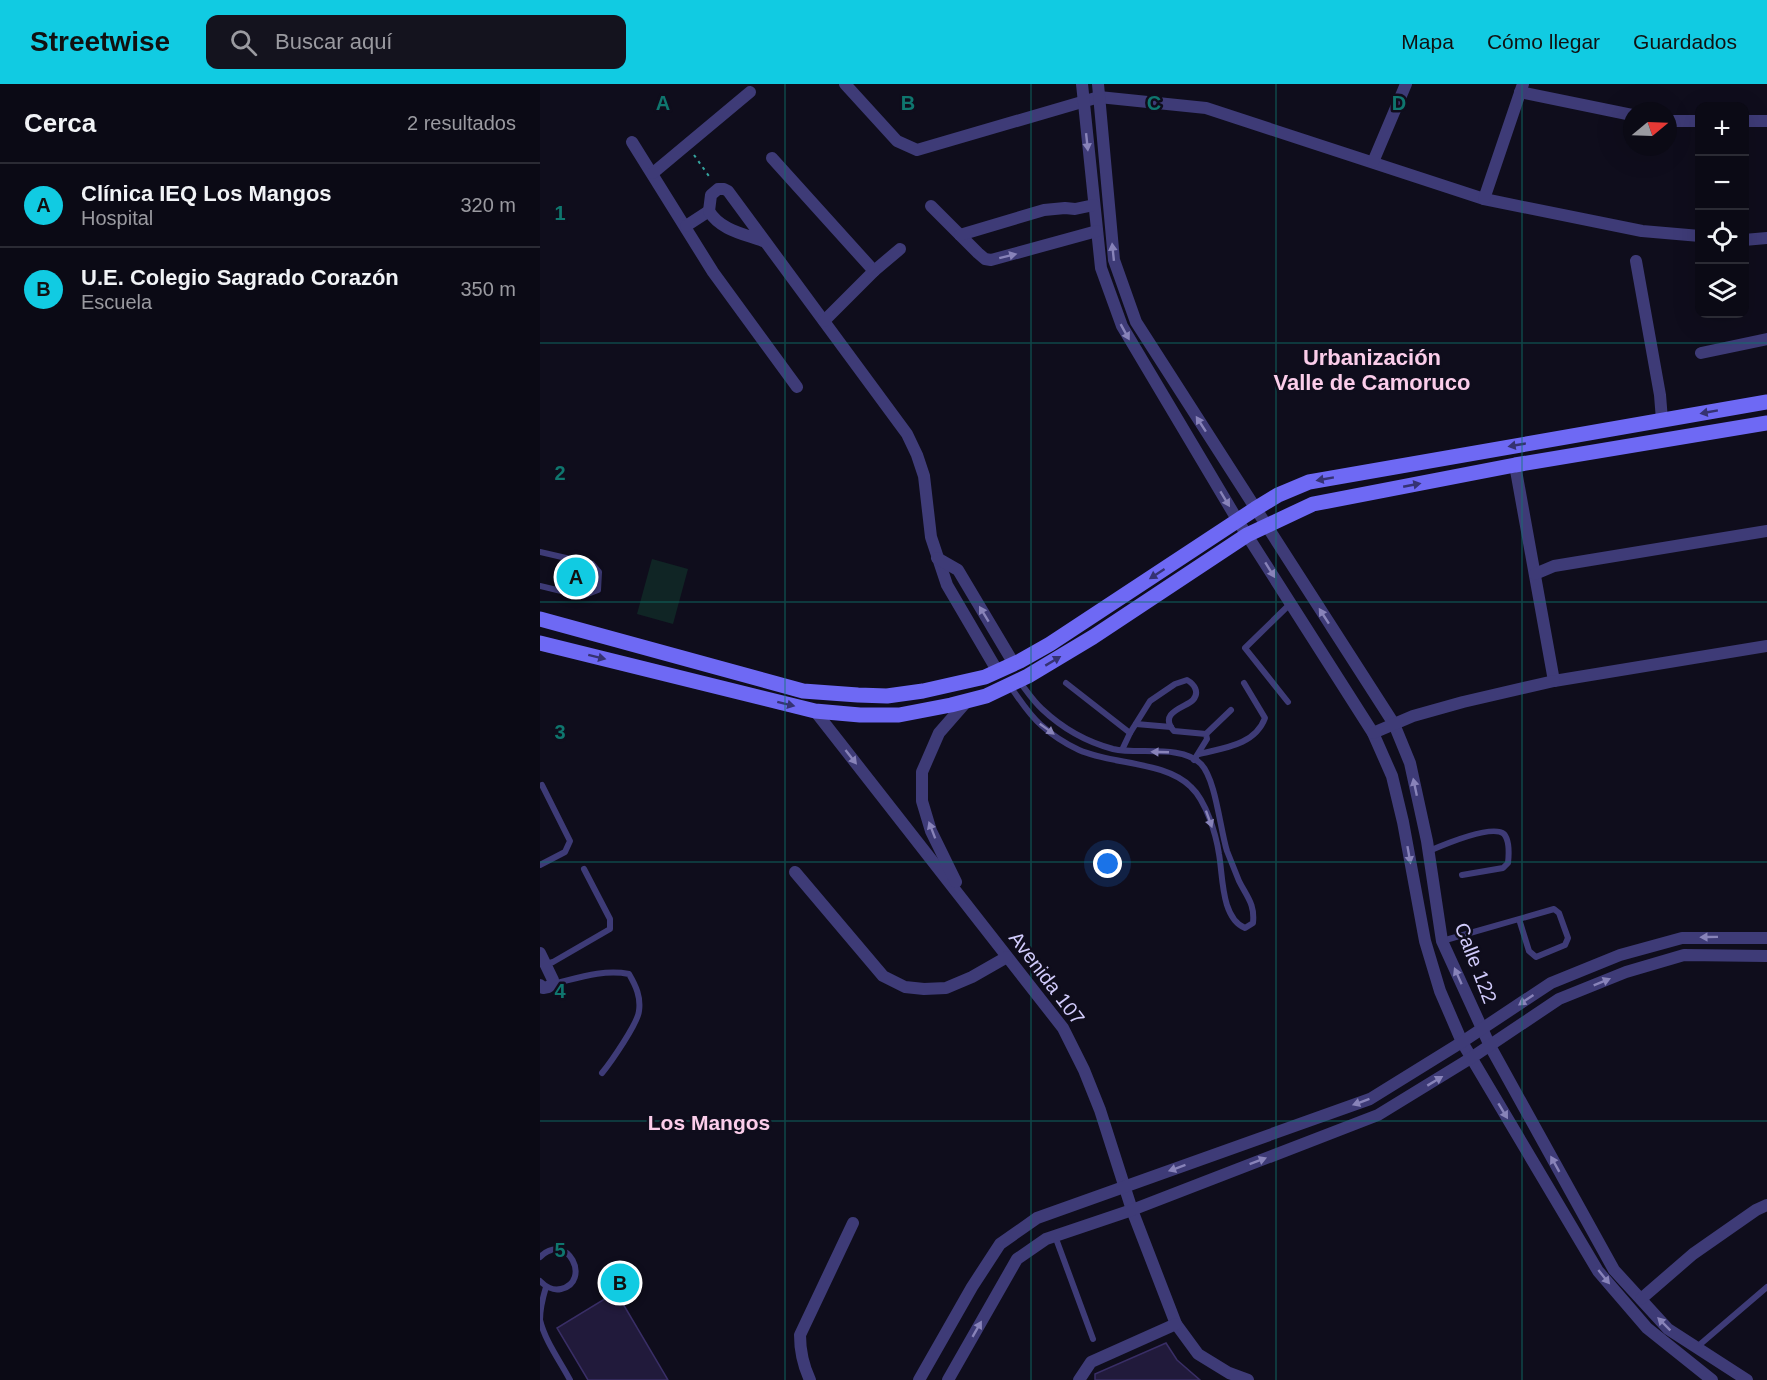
<!DOCTYPE html>
<html lang="es">
<head>
<meta charset="utf-8">
<style>
	:root { --surface:#0b0a15; --page:#14131e; --text:#f1f3f6; --muted:#9a9aa0; --line:#2b2b34; --accent:#11cbe2 }
	body { margin:0; font-family:Helvetica,sans-serif; background:var(--page); color:var(--text) }
	.controls { position:absolute; right:18px; top:18px; display:grid; overflow:hidden; border-radius:12px; box-shadow:0 6px 24px #0002 }
	.controls button { width:54px; height:54px; display:grid; place-items:center; padding:0; border:0; border-bottom:2px solid var(--line); background:var(--surface); color:var(--text); font:30px sans-serif }
	.compass { position:absolute; left:1083px; top:18px; width:54px; height:54px; border-radius:50%; background:var(--surface); box-shadow:0 6px 24px #0002; rotate:71deg }
	.you { position:absolute; left:568px; top:780px; width:21px; height:21px; margin:-15px; border:4px solid #fff; border-radius:50%; background:#1a73e8; box-shadow:0 0 0 9px #1a73e833 }
	.badge { display:grid; place-items:center; width:39px; height:39px; border-radius:50%; background:var(--accent); color:#111; font-size:20px; font-weight:700 }
	.pin { position:absolute; translate:-50% -50%; border:3px solid #fff; box-shadow:0 2px 6px #0006 }
	.list { margin:0; padding:0; list-style:none }
	h2 { display:flex; justify-content:space-between; align-items:center; height:78px; margin:0; padding:0 24px; font-size:26px }
	h2 small { font-size:20px; font-weight:400; color:var(--muted) }
	.list li { display:grid; grid-template-columns:39px 1fr auto; gap:18px; align-items:center; box-sizing:border-box; height:84px; padding:0 24px; border-top:2px solid var(--line) }
	.list b { display:block; font-size:22px; white-space:nowrap }
	.list p { margin:0; font-size:20px; white-space:nowrap; color:var(--muted) }
	.list em { font-size:20px; font-style:normal; color:var(--muted) }
	.icon { flex:none; width:33px; height:33px; fill:none; stroke:currentColor; stroke-width:2; stroke-linecap:round; stroke-linejoin:round }
	.map { position:relative; flex:none; width:1227px; height:1296px; overflow:hidden }
	header { display:flex; align-items:center; gap:36px; box-sizing:border-box; height:84px; padding:0 30px; background:var(--accent); color:#111 }
	header strong { font-size:28px }
	nav { display:flex; gap:33px; margin-inline-start:auto; font-size:21px }
	.search { width:420px; height:54px; background:var(--page); display:flex; align-items:center; gap:15px; box-sizing:border-box; padding:0 21px; border-radius:12px; color:var(--muted); font-size:22px }
	main { display:flex }
	aside { flex:1; background:var(--surface) }
	.map>svg:first-child { display:block }
</style>
</head>
<body>
<header>
<strong>Streetwise</strong>
<div class="search"><svg class="icon" aria-label="search" viewBox="0 0 24 24"><circle cx="10" cy="10" r="6"/><path d="M15 15l6 6"/></svg>Buscar aquí</div>
<nav><a>Mapa</a><a>Cómo llegar</a><a>Guardados</a></nav>
</header>
<main>
<aside>
<h2>Cerca<small>2 resultados</small></h2>
<ul class="list">
<li><span class="badge">A</span><div><b>Clínica IEQ Los Mangos</b><p>Hospital</p></div><em>320 m</em></li>
<li><span class="badge">B</span><div><b>U.E. Colegio Sagrado Corazón</b><p>Escuela</p></div><em>350 m</em></li>
</ul>
</aside>
<div class="map">
<svg width="1227" height="1296" viewBox="0 0 1227 1296">
	<rect width="100%" height="100%" fill="#0f0d1c"/>
	<!-- green -->
	<polygon fill="#102525" points="112,475 148,485 133,540 97,530"/>
	<!-- building -->
	<g fill="#211a3b" stroke="#392e66" stroke-width="1.5">
		<polygon points="76,1208 128,1296 48,1296 17,1244"/>
		<polygon points="626,1259 637,1276 660,1296 555,1296 555,1290"/>
	</g>
	<g fill="none" stroke-linecap="round" stroke-linejoin="round">
		<!-- path -->
		<polyline stroke="#35a59f" stroke-width="2" stroke-dasharray="3 4.5" stroke-linecap="butt" points="154,71 171,95"/>
		<!-- lane -->
		<g stroke="#3e3b77" stroke-width="6">
			<polyline points="0,468 52,480 59,488 58,506 42,512 0,502"/>
			<polyline points="526,599 590,649"/>
			<path d="M469,601C479,614 488,630 501,641C511,650 526,660 539,666C573,681 625,677 651,703C666,717 676,750 679,770C683,792 681,834 705,844L713,839C715,820 707,813 699,797C695,787 691,777 687,767C680,745 676,696 661,680C641,660 598,671 573,665C547,658 522,644 502,625C493,617 486,606 479,597"/>
			<polyline points="748,618 705,564 750,520"/>
			<polyline points="596,640 631,643"/>
			<polyline points="666,650 691,626"/>
			<path d="M582,666L590,649L610,617L635,600L647,596C654,600 660,608 653,616C647,623 617,628 634,647L666,650L667,655L654,676"/>
			<path d="M659,670C684,664 715,661 725,634L704,599"/>
			<path d="M889,767C903,761 952,740 964,750C970,757 969,770 968,779L963,784L922,791"/>
			<polyline points="0,781 25,768 30,757 2,701"/>
			<polyline points="902,857 1014,825 1019,829 1028,854 1025,861 996,873 989,867 979,835"/>
			<polyline points="6,880 13,878 70,845 70,835 44,785"/>
			<path d="M13,900C38,894 63,885 89,890C96,902 101,913 99,927C98,939 71,978 62,989"/>
			<polyline points="515,1152 553,1255"/>
			<path d="M0,1173C28,1146 52,1198 21,1205C12,1207 6,1203 0,1197"/>
			<path d="M6,1203C3,1213 0,1225 0,1236C5,1257 20,1277 30,1296"/>
			<polyline points="1157,1263 1227,1203"/>
		</g>
		<!-- street -->
		<g stroke="#3e3b77" stroke-width="12">
			<polyline points="305,0 357,57 377,66 559,13 666,24 944,115 1102,147 1160,152"/>
			<polyline points="542,0 561,184 582,242 698,437 833,649 852,692 863,738 885,857 900,907 922,958 1058,1187 1107,1244 1172,1296"/>
			<polyline points="558,0 574,176 596,238 854,640 870,679 887,757 902,857 950,962 1074,1186 1128,1245 1207,1296"/>
			<polyline points="980,8 1092,31"/>
			<polyline points="1128,37 1160,37"/>
			<polyline points="1204,37 1227,37"/>
			<polyline points="92,58 173,188 257,303"/>
			<polyline points="232,74 334,187"/>
			<polyline points="833,78 866,0"/>
			<polyline points="113,89 210,8"/>
			<polyline points="944,115 983,0"/>
			<polyline points="391,122 438,169 445,175 451,176 557,147"/>
			<polyline points="146,142 169,127"/>
			<polyline points="420,151 504,126 525,124 535,125 554,121"/>
			<polyline points="1204,156 1227,154"/>
			<path d="M223,157C204,150 180,146 169,127L171,111L178,105H184L188,107L367,350L377,371L384,392L391,453L407,501L458,588"/>
			<polyline points="1096,177 1120,311 1122,336"/>
			<polyline points="284,237 334,187 360,165"/>
			<polyline points="1161,269 1227,255"/>
			<polyline points="975,381 1014,597 1227,562"/>
			<polyline points="397,474 418,486 474,580"/>
			<polyline points="995,490 1014,482 1227,447"/>
			<polyline points="275,627 523,944 544,986 560,1026 592,1126 636,1240 658,1270 689,1289 708,1296"/>
			<polyline points="833,649 873,632 923,618 1014,597"/>
			<polyline points="255,788 343,892 365,903 384,905 406,904 432,893 467,873"/>
			<polyline points="416,798 391,747 382,717 382,688 399,649 427,617"/>
			<polyline points="0,869 13,896 13,900 8,903 3,904 0,901"/>
			<polyline points="1101,1215 1153,1170 1216,1126 1227,1121"/>
			<path d="M270,1296C263,1281 260,1268 260,1251L313,1139"/>
			<polyline points="379,1296 432,1203 460,1160 497,1134 830,1015 922,958 1011,899 1080,871 1142,854 1227,854"/>
			<polyline points="408,1296 477,1175 506,1155 592,1126 838,1031 931,974 1019,915 1086,888 1144,871 1227,872"/>
			<polyline points="539,1296 551,1278 636,1240"/>
		</g>
		<!-- secondary -->
		<g stroke="#6e69f4" stroke-width="15">
			<polyline points="0,535 263,607 318,611 347,612 383,607 445,593 480,577 510,560 715,425 738,411 769,398 1227,318"/>
			<polyline points="0,559 275,627 320,631 359,631 411,621 446,612 488,592 553,553 707,451 773,420 975,381 1227,339"/>
		</g>
	</g>
	<!-- one-way arrows -->
	<defs><path id="oneway-solid" d="M-6-.8H1V-3.2L6.5 0L1 3.2V.8H-6Z" transform="scale(1.5)"/></defs>
	<g fill="#8883b9">
		<use href="#oneway-solid" transform="translate(547 58) rotate(84)"/>
		<use href="#oneway-solid" transform="translate(573 168) rotate(-96)"/>
		<use href="#oneway-solid" transform="translate(468 172) rotate(-14)"/>
		<use href="#oneway-solid" transform="translate(585 248) rotate(61)"/>
		<use href="#oneway-solid" transform="translate(661 340) rotate(-123)"/>
		<use href="#oneway-solid" transform="translate(685 415) rotate(59)"/>
		<use href="#oneway-solid" transform="translate(730 486) rotate(58)"/>
		<use href="#oneway-solid" transform="translate(444 530) rotate(-121)"/>
		<use href="#oneway-solid" transform="translate(784 532) rotate(-123)"/>
		<use href="#oneway-solid" transform="translate(507 645) rotate(36)"/>
		<use href="#oneway-solid" transform="translate(620 668) rotate(-178)"/>
		<use href="#oneway-solid" transform="translate(311 673) rotate(52)"/>
		<use href="#oneway-solid" transform="translate(875 703) rotate(-102)"/>
		<use href="#oneway-solid" transform="translate(669 735) rotate(70)"/>
		<use href="#oneway-solid" transform="translate(392 746) rotate(-111)"/>
		<use href="#oneway-solid" transform="translate(869 771) rotate(80)"/>
		<use href="#oneway-solid" transform="translate(1169 853) rotate(179)"/>
		<use href="#oneway-solid" transform="translate(918 892) rotate(-114)"/>
		<use href="#oneway-solid" transform="translate(1062 898) rotate(-22)"/>
		<use href="#oneway-solid" transform="translate(986 916) rotate(146)"/>
		<use href="#oneway-solid" transform="translate(895 997) rotate(-31)"/>
		<use href="#oneway-solid" transform="translate(821 1018) rotate(160)"/>
		<use href="#oneway-solid" transform="translate(963 1027) rotate(59)"/>
		<use href="#oneway-solid" transform="translate(718 1077) rotate(-21)"/>
		<use href="#oneway-solid" transform="translate(1015 1080) rotate(-119)"/>
		<use href="#oneway-solid" transform="translate(637 1084) rotate(160)"/>
		<use href="#oneway-solid" transform="translate(1064 1193) rotate(51)"/>
		<use href="#oneway-solid" transform="translate(1124 1240) rotate(-135)"/>
		<use href="#oneway-solid" transform="translate(437 1245) rotate(-60)"/>
	</g>
	<g fill="#353272">
		<use href="#oneway-solid" transform="translate(1169 328) rotate(170)"/>
		<use href="#oneway-solid" transform="translate(977 361) rotate(170)"/>
		<use href="#oneway-solid" transform="translate(785 395) rotate(170)"/>
		<use href="#oneway-solid" transform="translate(872 401) rotate(-11)"/>
		<use href="#oneway-solid" transform="translate(617 490) rotate(147)"/>
		<use href="#oneway-solid" transform="translate(57 573) rotate(14)"/>
		<use href="#oneway-solid" transform="translate(513 577) rotate(-31)"/>
		<use href="#oneway-solid" transform="translate(246 620) rotate(14)"/>
	</g>
	<!-- grid -->
	<path fill="none" stroke="#0f766e" stroke-width="1.5" stroke-opacity="0.55" d="M245,0V1296M491,0V1296M736,0V1296M982,0V1296M0,259H1227M0,518H1227M0,778H1227M0,1037H1227"/>
	<g text-anchor="middle" dominant-baseline="central" stroke-width="5" stroke-linejoin="round" paint-order="stroke">
		<!-- street labels -->
		<g font-size="20" fill="#d1cbfb" stroke="#0f0d1c">
			<text transform="translate(936 879) rotate(69)">Calle 122</text>
			<text transform="translate(507 894) rotate(53)">Avenida 107</text>
		</g>
		<!-- neighbourhood labels -->
		<g font-size="21" font-weight="bold" fill="#fbcdea" stroke="#0f0d1c">
			<text x="169" y="1038">Los Mangos</text>
		</g>
		<!-- quarter labels -->
		<g font-size="22" font-weight="bold" fill="#fbcdea" stroke="#0f0d1c">
			<text x="832" y="273">Urbanización<tspan x="832" dy="25">Valle de Camoruco</tspan></text>
		</g>
	</g>
	<g font-size="20" text-anchor="middle" font-weight="bold" fill="#0f766e" stroke="#0f0d1c" stroke-width="5" stroke-linejoin="round" paint-order="stroke">
		<text x="123" y="26">A</text>
		<text x="368" y="26">B</text>
		<text x="614" y="26">C</text>
		<text x="859" y="26">D</text>
		<text x="20" y="136">1</text>
		<text x="20" y="396">2</text>
		<text x="20" y="655">3</text>
		<text x="20" y="914">4</text>
		<text x="20" y="1173">5</text>
	</g>
</svg>
<div class="controls">
<button>+</button>
<button>−</button>
<button><svg class="icon" aria-label="locate" viewBox="0 0 24 24"><circle cx="12" cy="12" r="6"/><path d="M12 2v4M12 18v4M2 12h4M18 12h4"/></svg></button>
<button><svg class="icon" aria-label="layers" viewBox="0 0 24 24"><path d="M12 4l9 5-9 5-9-5zM3 14l9 5 9-5"/></svg></button>
</div>
<svg class="compass" viewBox="-18 -18 36 36"><path d="M0-13l5 13h-10z" fill="#e53935"/><path d="M0 13l5-13h-10z" fill="#9a9aa0"/></svg>
<div class="you"></div>
<div class="pin badge" style="left:36px;top:493px">A</div>
<div class="pin badge" style="left:80px;top:1199px">B</div>
</div>
</main>
</body>
</html>
